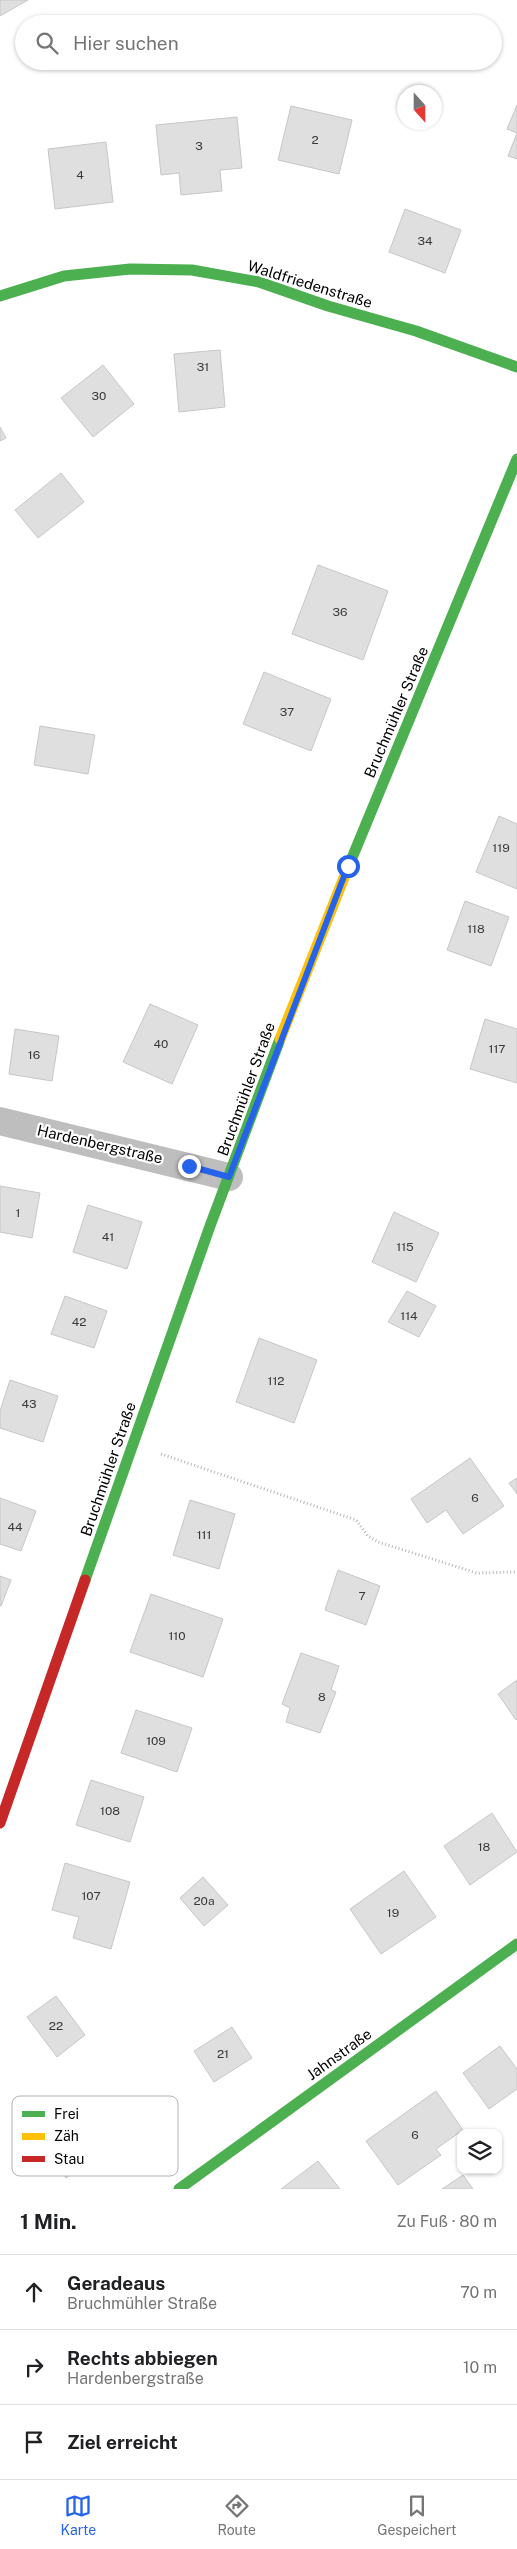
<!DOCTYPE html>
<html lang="de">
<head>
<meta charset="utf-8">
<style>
	:root { --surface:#fff; --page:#f6f6f6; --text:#202124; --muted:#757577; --line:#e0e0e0; --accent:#2563eb }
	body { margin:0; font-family:"Public Sans",sans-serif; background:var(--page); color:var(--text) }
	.controls { position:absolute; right:15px; bottom:15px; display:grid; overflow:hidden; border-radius:10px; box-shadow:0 1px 4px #0004 }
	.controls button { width:45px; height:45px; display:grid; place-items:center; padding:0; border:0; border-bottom:1px solid var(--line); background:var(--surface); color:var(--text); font:25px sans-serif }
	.compass { position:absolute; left:397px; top:85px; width:45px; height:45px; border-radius:50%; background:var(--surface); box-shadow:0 1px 4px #0004; rotate:159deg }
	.stop { position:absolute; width:15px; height:15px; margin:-11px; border:4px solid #2563eb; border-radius:50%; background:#fff }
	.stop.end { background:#2563eb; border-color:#fff; box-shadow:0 1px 5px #0008 }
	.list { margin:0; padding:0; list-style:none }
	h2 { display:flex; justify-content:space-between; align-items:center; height:65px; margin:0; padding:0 20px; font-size:21px }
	h2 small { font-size:16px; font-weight:400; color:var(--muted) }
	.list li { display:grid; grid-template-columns:32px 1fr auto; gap:15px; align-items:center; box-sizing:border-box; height:75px; padding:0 20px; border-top:1px solid var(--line) }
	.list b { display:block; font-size:19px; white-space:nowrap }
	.list p { margin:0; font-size:16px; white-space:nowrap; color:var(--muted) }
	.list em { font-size:16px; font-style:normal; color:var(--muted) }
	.icon { flex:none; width:28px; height:28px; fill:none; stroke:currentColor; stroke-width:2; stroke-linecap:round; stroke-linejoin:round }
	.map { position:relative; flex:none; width:517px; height:2189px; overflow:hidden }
	.search { position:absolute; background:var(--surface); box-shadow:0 1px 4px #0004; left:15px; right:15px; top:15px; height:55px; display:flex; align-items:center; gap:12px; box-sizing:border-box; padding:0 18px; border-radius:28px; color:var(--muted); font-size:19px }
	.sheet { height:290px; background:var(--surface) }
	nav { display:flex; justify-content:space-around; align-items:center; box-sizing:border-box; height:70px; border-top:1px solid var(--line); background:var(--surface); font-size:14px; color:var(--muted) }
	nav a { display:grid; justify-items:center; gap:2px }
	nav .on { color:var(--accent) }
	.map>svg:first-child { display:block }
</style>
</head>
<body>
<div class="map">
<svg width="517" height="2189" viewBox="0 0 517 2189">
	<rect width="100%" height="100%" fill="#fff"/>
	<!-- building -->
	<g fill="#dfdfdf" stroke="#c7c7c7">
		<polygon points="0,0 28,0 0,16"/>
		<polygon points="517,105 517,159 508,156 517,133 507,129"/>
		<polygon points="291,106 352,120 339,174 278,160"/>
		<polygon points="237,117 242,168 220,170 222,191 181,195 179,173 161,175 156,125"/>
		<polygon points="106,142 113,202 55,209 48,149"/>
		<polygon points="405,209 461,230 445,273 389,252"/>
		<polygon points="220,350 225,407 179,412 174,354"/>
		<polygon points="103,365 134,404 93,437 61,398"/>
		<polygon points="0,427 6,438 0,441"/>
		<polygon points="61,473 84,502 38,538 15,510"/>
		<polygon points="318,565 388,591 363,660 292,634"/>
		<polygon points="264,672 331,699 311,751 243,724"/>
		<polygon points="40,726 95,735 88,774 34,765"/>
		<polygon points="499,816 517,824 517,889 476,872"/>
		<polygon points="465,901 509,917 491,966 447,950"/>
		<polygon points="150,1004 198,1025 172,1084 123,1062"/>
		<polygon points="485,1019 517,1029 517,1083 470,1069"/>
		<polygon points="15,1029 59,1036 52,1081 9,1074"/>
		<polygon points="0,1186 40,1193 32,1238 0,1232"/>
		<polygon points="88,1205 142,1222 127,1269 73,1252"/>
		<polygon points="394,1212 439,1233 416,1282 372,1262"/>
		<polygon points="407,1291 436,1306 419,1337 388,1322"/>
		<polygon points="65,1296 107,1311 94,1348 51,1334"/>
		<polygon points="259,1338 317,1360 294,1423 236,1402"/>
		<polygon points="10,1380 58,1396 43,1442 0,1428 0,1411"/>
		<polygon points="470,1458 504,1506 463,1534 446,1510 427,1523 411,1499"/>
		<polygon points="517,1478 517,1494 509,1483"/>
		<polygon points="0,1498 36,1511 21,1551 0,1544"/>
		<polygon points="190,1500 235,1514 219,1569 173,1555"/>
		<polygon points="338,1570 380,1586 366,1625 325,1610"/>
		<polygon points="0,1576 11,1580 1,1606 0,1606"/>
		<polygon points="151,1594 223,1619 203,1677 130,1652"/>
		<polygon points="301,1653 339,1666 331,1690 336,1692 320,1733 286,1722 290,1708 282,1704"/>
		<polygon points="517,1680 517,1719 516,1720 498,1694"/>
		<polygon points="136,1710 192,1728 177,1772 121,1753"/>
		<polygon points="91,1780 144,1797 130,1842 76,1825"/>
		<polygon points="492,1813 517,1852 470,1885 444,1846"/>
		<polygon points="65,1863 130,1882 111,1949 73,1938 79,1917 52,1910"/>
		<polygon points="404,1871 436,1917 381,1954 350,1909"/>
		<polygon points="203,1877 228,1905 204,1926 180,1898"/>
		<polygon points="56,1996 85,2035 57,2057 27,2017"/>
		<polygon points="232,2027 252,2058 214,2082 194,2051"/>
		<polygon points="500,2046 517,2069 517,2089 489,2109 463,2073"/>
		<polygon points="436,2091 463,2130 436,2149 441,2155 398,2185 366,2141"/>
		<polygon points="78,2140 92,2159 66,2178 51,2159"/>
		<polygon points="318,2161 340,2189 281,2189"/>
		<polygon points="463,2175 473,2189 442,2189"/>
	</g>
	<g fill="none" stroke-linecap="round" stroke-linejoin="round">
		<!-- path -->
		<polyline stroke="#b9b9b9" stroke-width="3" stroke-dasharray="1 2.5" stroke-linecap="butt" points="161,1454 356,1520 368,1536 378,1542 477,1573 517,1572"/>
		<!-- street -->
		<polyline stroke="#bebebe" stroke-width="28" points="0,1121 229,1177"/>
		<!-- fast -->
		<g stroke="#4caf50" stroke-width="11">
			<polyline points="0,296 64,276 130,269 192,270 259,282 328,306 416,331 517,367"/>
			<polyline points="347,870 517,459"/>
			<polyline points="85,1580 210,1226 280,1039"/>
			<polyline points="179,2189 517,1944"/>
		</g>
		<!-- slow -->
		<polyline stroke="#ffc107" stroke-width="11" points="280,1039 347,870"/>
		<!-- jam -->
		<polyline stroke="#c62828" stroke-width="11" points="0,1823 85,1580"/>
	</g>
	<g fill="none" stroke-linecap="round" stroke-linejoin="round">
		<!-- route -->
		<polyline stroke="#2563eb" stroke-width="6" points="189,1166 229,1177 348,866"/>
	</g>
	<g text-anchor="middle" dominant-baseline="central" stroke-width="4.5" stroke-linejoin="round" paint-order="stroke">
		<!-- number labels -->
		<g font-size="12" fill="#383838">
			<text x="315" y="140">2</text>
			<text x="199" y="146">3</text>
			<text x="80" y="175">4</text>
			<text x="425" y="241">34</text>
			<text x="203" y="367">31</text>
			<text x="99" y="396">30</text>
			<text x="340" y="612">36</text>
			<text x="287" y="712">37</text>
			<text x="501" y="848">119</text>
			<text x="476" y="929">118</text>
			<text x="161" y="1044">40</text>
			<text x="497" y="1049">117</text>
			<text x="34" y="1055">16</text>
			<text x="18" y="1213">1</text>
			<text x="108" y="1237">41</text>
			<text x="405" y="1247">115</text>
			<text x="409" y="1316">114</text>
			<text x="79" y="1322">42</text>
			<text x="276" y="1381">112</text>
			<text x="29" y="1404">43</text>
			<text x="475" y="1498">6</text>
			<text x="15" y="1527">44</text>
			<text x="204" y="1535">111</text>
			<text x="362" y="1596">7</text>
			<text x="177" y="1636">110</text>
			<text x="322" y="1697">8</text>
			<text x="156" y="1741">109</text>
			<text x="110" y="1811">108</text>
			<text x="484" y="1847">18</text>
			<text x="91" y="1896">107</text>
			<text x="204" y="1901">20a</text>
			<text x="393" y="1913">19</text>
			<text x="56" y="2026">22</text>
			<text x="223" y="2054">21</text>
			<text x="415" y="2135">6</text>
		</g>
		<!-- street labels -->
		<g font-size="15" fill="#000" stroke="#fff">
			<text transform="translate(310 284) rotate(17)">Waldfriedenstraße</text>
			<text transform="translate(396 712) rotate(-67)">Bruchmühler Straße</text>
			<text transform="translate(246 1089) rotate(-70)">Bruchmühler Straße</text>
			<text transform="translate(100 1144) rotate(13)">Hardenbergstraße</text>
			<text transform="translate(108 1469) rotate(-71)">Bruchmühler Straße</text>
			<text transform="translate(339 2054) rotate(-36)">Jahnstraße</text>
		</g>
	</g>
	<!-- legend -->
	<rect x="12" y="2096" width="166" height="80" rx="8" fill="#fff" stroke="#b2b2b2" stroke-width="1"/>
	<rect x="22" y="2111" width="23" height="6" fill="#4caf50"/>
	<rect x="22" y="2133" width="23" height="7" fill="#ffc107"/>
	<rect x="22" y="2156" width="23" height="6" fill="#c62828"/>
	<g font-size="14" fill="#000">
		<text x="54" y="2119">Frei</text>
		<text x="54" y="2141">Zäh</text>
		<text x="54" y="2164">Stau</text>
	</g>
</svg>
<div class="controls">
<button><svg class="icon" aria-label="layers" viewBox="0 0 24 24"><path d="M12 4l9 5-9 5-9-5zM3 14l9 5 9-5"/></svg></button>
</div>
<svg class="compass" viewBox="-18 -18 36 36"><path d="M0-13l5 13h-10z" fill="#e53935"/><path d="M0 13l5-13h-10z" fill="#757577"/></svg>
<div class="stop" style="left:348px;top:866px"></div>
<div class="stop end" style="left:189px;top:1166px"></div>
<div class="search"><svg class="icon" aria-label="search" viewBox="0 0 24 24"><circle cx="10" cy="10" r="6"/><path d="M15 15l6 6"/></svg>Hier suchen</div>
</div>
<section class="sheet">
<h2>1 Min.<small>Zu Fuß · 80 m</small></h2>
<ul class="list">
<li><svg class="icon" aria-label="ahead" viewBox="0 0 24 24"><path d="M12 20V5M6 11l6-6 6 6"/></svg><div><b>Geradeaus</b><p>Bruchmühler Straße</p></div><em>70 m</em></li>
<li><svg class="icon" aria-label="right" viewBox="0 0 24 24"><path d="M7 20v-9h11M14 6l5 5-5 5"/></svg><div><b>Rechts abbiegen</b><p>Hardenbergstraße</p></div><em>10 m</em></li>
<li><svg class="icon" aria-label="arrive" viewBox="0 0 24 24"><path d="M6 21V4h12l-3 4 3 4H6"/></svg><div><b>Ziel erreicht</b></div></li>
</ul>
</section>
<nav>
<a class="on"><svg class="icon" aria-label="map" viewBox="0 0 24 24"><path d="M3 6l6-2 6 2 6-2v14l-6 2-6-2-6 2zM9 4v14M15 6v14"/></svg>Karte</a>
<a><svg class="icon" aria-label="directions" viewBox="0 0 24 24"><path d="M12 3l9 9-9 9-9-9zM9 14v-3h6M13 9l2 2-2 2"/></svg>Route</a>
<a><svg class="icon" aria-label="saved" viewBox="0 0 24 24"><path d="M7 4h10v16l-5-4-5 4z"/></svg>Gespeichert</a>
</nav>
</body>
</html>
